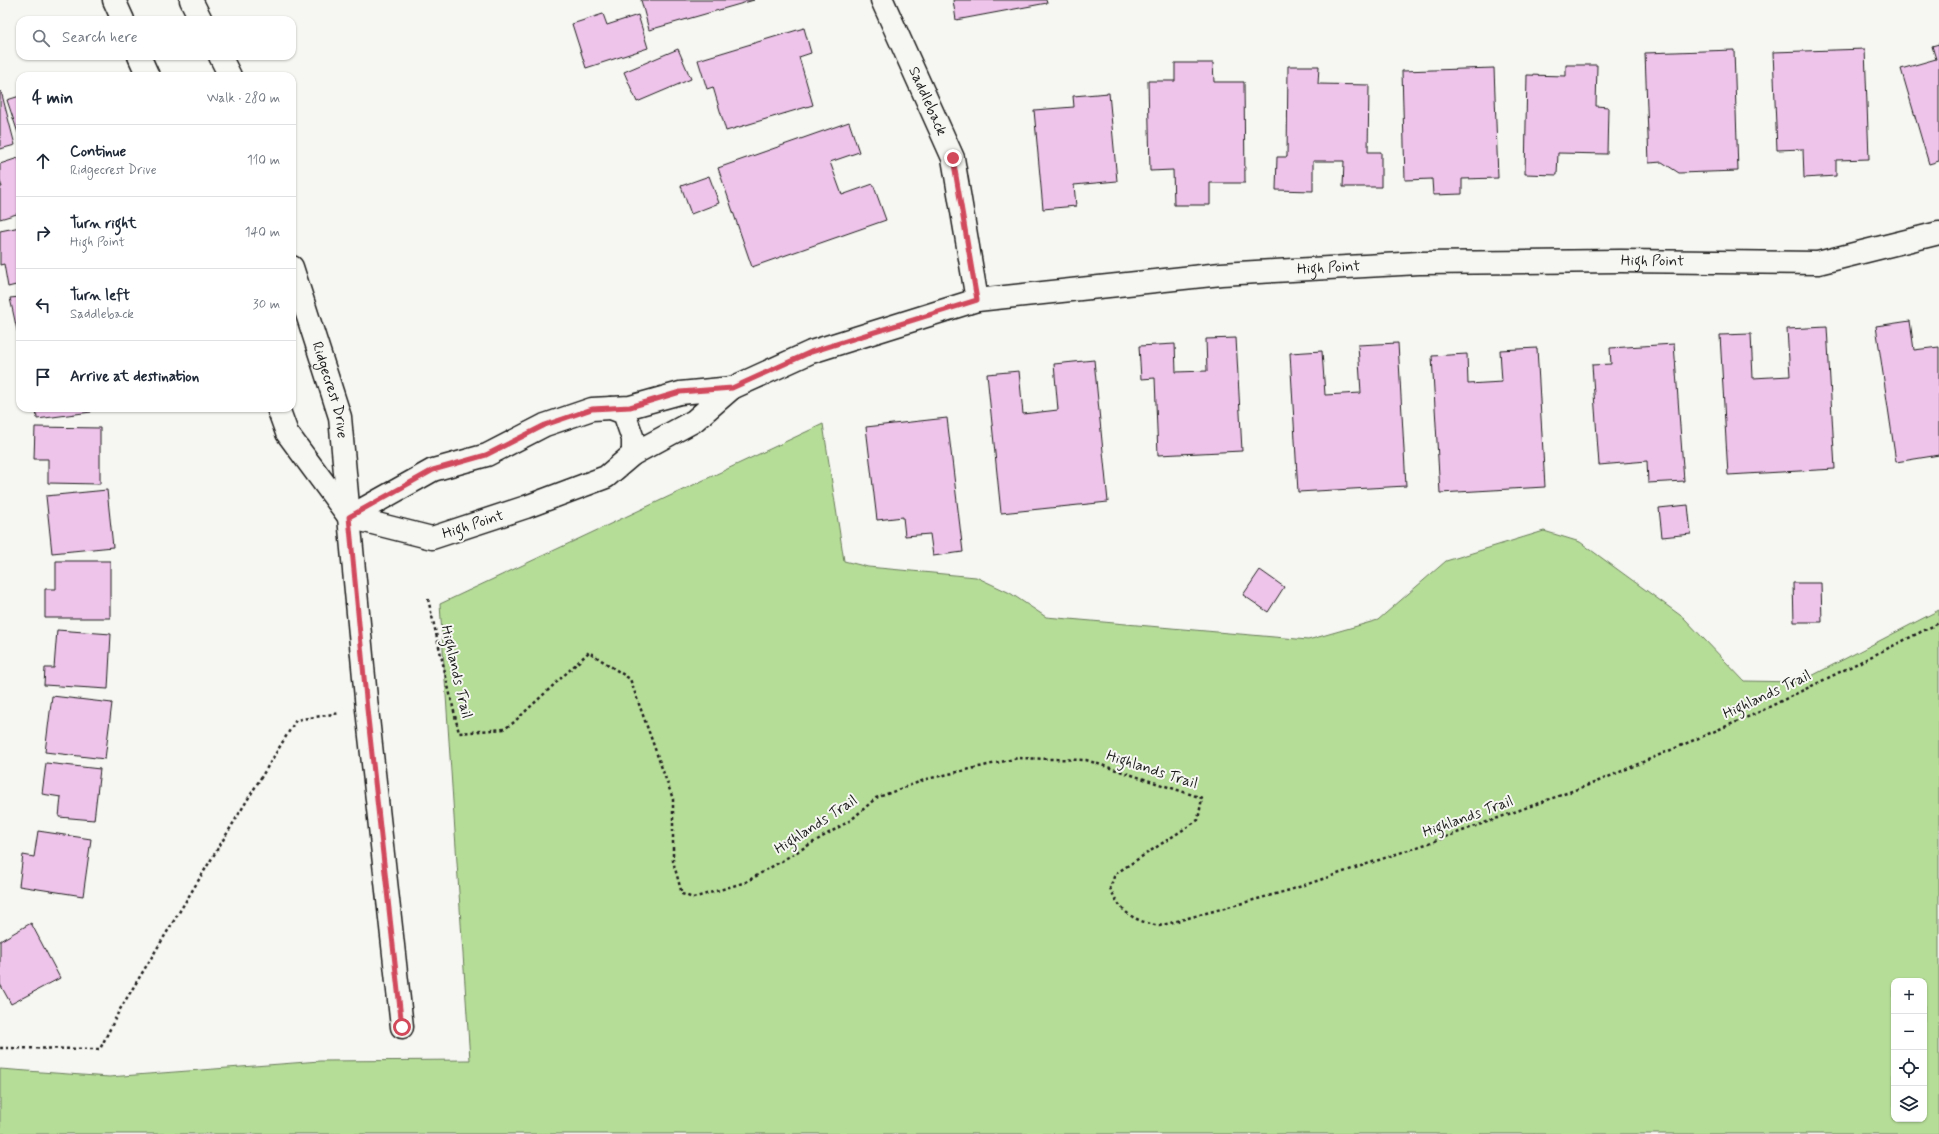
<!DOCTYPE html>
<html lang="en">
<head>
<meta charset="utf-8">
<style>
	:root { --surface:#fff; --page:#f6f6f7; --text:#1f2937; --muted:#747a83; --line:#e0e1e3 }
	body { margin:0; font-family:Mynerve,sans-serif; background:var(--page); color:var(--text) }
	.controls { position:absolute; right:12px; bottom:12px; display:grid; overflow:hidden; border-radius:8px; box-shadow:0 1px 3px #0004 }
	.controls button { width:36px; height:36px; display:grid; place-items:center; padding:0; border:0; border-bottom:1px solid var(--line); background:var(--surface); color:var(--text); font:20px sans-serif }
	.stop { position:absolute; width:12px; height:12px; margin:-9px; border:3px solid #d1495b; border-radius:50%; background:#fff }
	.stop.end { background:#d1495b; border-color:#fff; box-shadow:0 1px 4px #0008 }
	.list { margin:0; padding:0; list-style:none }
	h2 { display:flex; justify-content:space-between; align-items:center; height:52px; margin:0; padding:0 16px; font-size:17px }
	h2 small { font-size:13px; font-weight:400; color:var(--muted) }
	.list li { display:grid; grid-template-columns:26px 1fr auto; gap:12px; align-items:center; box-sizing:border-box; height:72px; padding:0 16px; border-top:1px solid var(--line) }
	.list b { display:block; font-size:15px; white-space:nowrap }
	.list p { margin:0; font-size:13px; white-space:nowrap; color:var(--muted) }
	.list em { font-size:13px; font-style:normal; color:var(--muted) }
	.icon { flex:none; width:22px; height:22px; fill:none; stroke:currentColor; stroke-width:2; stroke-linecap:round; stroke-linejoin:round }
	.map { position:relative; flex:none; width:1939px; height:1134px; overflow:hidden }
	.search { position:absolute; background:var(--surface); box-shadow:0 1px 3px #0004; left:16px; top:16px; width:280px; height:44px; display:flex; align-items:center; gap:10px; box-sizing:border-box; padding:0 14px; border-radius:12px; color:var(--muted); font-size:15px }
	.panel { position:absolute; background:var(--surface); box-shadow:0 1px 3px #0004; left:16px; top:72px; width:280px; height:340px; border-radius:12px }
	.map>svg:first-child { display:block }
</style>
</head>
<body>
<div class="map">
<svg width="1939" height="1134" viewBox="0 0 1939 1134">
	<rect width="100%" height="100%" fill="#f6f6f2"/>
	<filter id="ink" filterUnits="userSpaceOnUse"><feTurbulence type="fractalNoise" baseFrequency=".025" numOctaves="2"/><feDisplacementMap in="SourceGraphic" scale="8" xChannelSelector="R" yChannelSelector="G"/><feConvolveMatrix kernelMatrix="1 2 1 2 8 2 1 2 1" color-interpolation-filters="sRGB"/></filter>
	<g filter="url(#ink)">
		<!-- green -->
		<path fill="#b6dd98" stroke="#697c5a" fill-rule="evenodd" d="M823,424L844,561L868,567L976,577L1010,593L1046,617L1308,640L1378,620L1446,561L1544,531L1580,542L1684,618L1744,681L1800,682L1939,610V1134H0V1069L109,1077L320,1061L470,1060L440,604ZM1894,981H1924V1119H1894Z"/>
		<!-- building -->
		<g fill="#efc4eb" stroke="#1c1c1c">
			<polygon points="641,0 754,0 649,30"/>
			<polygon points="953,0 1046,0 1047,3 956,20"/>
			<polygon points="603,14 607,25 638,15 648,48 586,68 572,24"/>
			<polygon points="804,28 811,53 799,57 813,105 726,131 713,87 707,89 698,60"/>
			<polygon points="1939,44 1939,161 1929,164 1901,69 1936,59 1932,46"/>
			<polygon points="678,49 691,79 637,102 624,72"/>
			<polygon points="1865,49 1869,159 1836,160 1836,176 1804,178 1803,149 1777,150 1773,52"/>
			<polygon points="1734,50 1738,171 1679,173 1662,162 1649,163 1645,53"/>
			<polygon points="1175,63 1213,63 1214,82 1244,82 1245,183 1210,183 1210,205 1174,205 1173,170 1150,171 1148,81 1175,81"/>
			<polygon points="1566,65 1597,65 1596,106 1608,107 1607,154 1558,153 1557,175 1525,174 1527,75 1566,76"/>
			<polygon points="1288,66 1319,66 1318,84 1369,85 1368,152 1381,152 1381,187 1343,187 1344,161 1313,161 1313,191 1276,190 1277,157 1287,157"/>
			<polygon points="1494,68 1498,178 1462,179 1462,194 1433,195 1432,179 1405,180 1402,71"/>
			<polygon points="1,91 15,145 0,149 0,92"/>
			<polygon points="1109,93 1117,181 1074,185 1076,206 1043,209 1034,110 1074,107 1073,96"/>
			<polygon points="20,96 20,133 18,133 7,100"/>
			<polygon points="849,122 859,152 830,162 842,195 873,184 886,220 752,267 718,168"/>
			<polygon points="18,158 20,163 20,213 0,219 0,187 2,187 0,181 0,164"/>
			<polygon points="709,176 719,203 691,214 681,186"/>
			<polygon points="20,227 20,284 8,287 4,264 0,265 0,231"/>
			<polygon points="20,297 20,344 10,298"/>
			<polygon points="1910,321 1914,350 1939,347 1939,455 1896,462 1876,326"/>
			<polygon points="1827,327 1835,469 1728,475 1720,335 1751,334 1753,378 1790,376 1787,329"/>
			<polygon points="1236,338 1242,451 1158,455 1155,378 1141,379 1139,346 1175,344 1176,372 1207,371 1206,339"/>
			<polygon points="1398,343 1406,486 1298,492 1290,353 1322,351 1325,395 1361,393 1358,345"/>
			<polygon points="1674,344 1684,481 1648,483 1647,461 1599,465 1592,365 1611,364 1610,348"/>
			<polygon points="1537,348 1545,487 1440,493 1432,356 1467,354 1468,384 1502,382 1500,350"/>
			<polygon points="1094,360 1108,502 1001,513 987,374 1019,371 1023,414 1058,410 1054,364"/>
			<polygon points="36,408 91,408 91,412 37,419"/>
			<polygon points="947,418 963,552 933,556 930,534 905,536 903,517 877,520 866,427"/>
			<polygon points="35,427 100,428 100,484 48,483 48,459 34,459"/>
			<polygon points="107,490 113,547 52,553 46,496"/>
			<polygon points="1688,505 1691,534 1662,537 1659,508"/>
			<polygon points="56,561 110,561 110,618 45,618 45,589 56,589"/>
			<polygon points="1260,570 1284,587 1268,612 1243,595"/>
			<polygon points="1793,583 1821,583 1822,622 1794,622"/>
			<polygon points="57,630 111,634 108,689 44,685 45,668 54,668"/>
			<polygon points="52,696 112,703 105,759 45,752"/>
			<polygon points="46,763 100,769 94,820 59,817 61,797 42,794"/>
			<polygon points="38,831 91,839 83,896 19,886 23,855 34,857"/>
			<polygon points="31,923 60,978 11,1004 0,984 0,941"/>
		</g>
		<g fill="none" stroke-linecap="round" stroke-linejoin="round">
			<defs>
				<g id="street">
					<path id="s1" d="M882,0L953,158L977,300"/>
					<path id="s2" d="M732,388L811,352L977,300L1221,274L1419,263L1621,261L1818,263L1939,233"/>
					<polygon points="732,388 694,421 633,454 606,477 526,507 432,538 349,517 433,470 487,455 545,425 592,409 630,407 680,393"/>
					<polyline points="611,408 624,413 633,439 633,454"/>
					<polyline points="349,517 367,709 402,1027"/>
				</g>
				<g id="secondary">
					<polyline points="114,0 123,20"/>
					<polyline points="191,0 201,20"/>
					<polyline points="139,56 148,76"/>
					<polyline points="220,56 230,76"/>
					<path id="s3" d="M292,267L340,417L349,517"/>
					<polyline points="278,408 287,433 349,517"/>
				</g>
			</defs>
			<!-- street casing -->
			<use href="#street" stroke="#1c1c1c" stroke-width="25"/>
			<!-- secondary casing -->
			<use href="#secondary" stroke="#1c1c1c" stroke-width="25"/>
			<!-- path -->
			<g stroke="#1c1c1c" stroke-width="2.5" stroke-dasharray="3 3" stroke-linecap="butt">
				<path d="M428,599L459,733L504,729L513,723L589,652L630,679L673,799V861L682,894L693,898L746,882L851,820L876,798L927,779L1018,758L1086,760L1202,798L1198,820L1115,874L1110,888C1121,913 1132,920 1159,926L1290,890L1432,842L1594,783L1757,713L1939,623"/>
				<polyline points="0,1048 100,1049 119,1011 296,720 340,713"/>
			</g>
			<!-- street -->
			<use href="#street" stroke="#f6f6f2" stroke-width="22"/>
			<!-- secondary -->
			<use href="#secondary" stroke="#f6f6f2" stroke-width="22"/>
		</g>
	</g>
	<g fill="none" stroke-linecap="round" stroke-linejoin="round" filter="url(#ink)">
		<!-- route -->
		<polyline stroke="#d1495b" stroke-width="5" points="402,1027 367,709 349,517 433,470 486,455 545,425 592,409 630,407 680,392 732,388 811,352 977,300 953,158"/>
	</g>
	<g text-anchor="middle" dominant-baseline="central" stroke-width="4" stroke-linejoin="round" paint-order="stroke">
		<!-- street labels -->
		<g font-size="15" fill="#1c1c1c" stroke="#f6f6f2">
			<text stroke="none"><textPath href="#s1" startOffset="111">Saddleback</textPath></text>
			<text stroke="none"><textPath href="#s2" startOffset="938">High Point</textPath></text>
			<text stroke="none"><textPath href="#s2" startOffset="614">High Point</textPath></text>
			<text stroke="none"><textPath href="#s3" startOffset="129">Ridgecrest Drive</textPath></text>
			<text transform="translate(473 525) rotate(-18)">High Point</text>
			<text transform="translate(456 672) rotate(77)">Highlands Trail</text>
			<text transform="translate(1767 695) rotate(-25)">Highlands Trail</text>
			<text transform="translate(1152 770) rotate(18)">Highlands Trail</text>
			<text transform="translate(1468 817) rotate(-20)">Highlands Trail</text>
			<text transform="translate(816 825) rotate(-33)">Highlands Trail</text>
		</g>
	</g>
</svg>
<div class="controls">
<button>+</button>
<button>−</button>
<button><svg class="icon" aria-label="locate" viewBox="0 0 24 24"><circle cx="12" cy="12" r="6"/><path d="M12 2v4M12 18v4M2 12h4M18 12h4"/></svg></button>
<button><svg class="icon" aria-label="layers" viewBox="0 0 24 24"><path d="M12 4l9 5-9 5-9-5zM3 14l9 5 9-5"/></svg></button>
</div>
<div class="stop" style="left:402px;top:1027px"></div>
<div class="stop end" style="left:953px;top:158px"></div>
<div class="search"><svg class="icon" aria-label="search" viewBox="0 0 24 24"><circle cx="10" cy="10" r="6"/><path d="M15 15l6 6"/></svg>Search here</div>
<section class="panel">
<h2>4 min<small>Walk · 280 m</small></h2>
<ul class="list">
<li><svg class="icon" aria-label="ahead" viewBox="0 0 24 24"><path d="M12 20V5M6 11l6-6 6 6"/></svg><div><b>Continue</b><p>Ridgecrest Drive</p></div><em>110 m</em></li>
<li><svg class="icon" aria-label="right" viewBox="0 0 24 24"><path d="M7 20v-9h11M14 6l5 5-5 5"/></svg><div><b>Turn right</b><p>High Point</p></div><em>140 m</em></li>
<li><svg class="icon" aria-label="left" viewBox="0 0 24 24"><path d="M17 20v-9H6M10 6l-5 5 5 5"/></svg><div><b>Turn left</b><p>Saddleback</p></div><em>30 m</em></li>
<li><svg class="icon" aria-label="arrive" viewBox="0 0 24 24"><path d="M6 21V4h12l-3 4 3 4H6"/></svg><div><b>Arrive at destination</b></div></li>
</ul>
</section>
</div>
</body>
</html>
